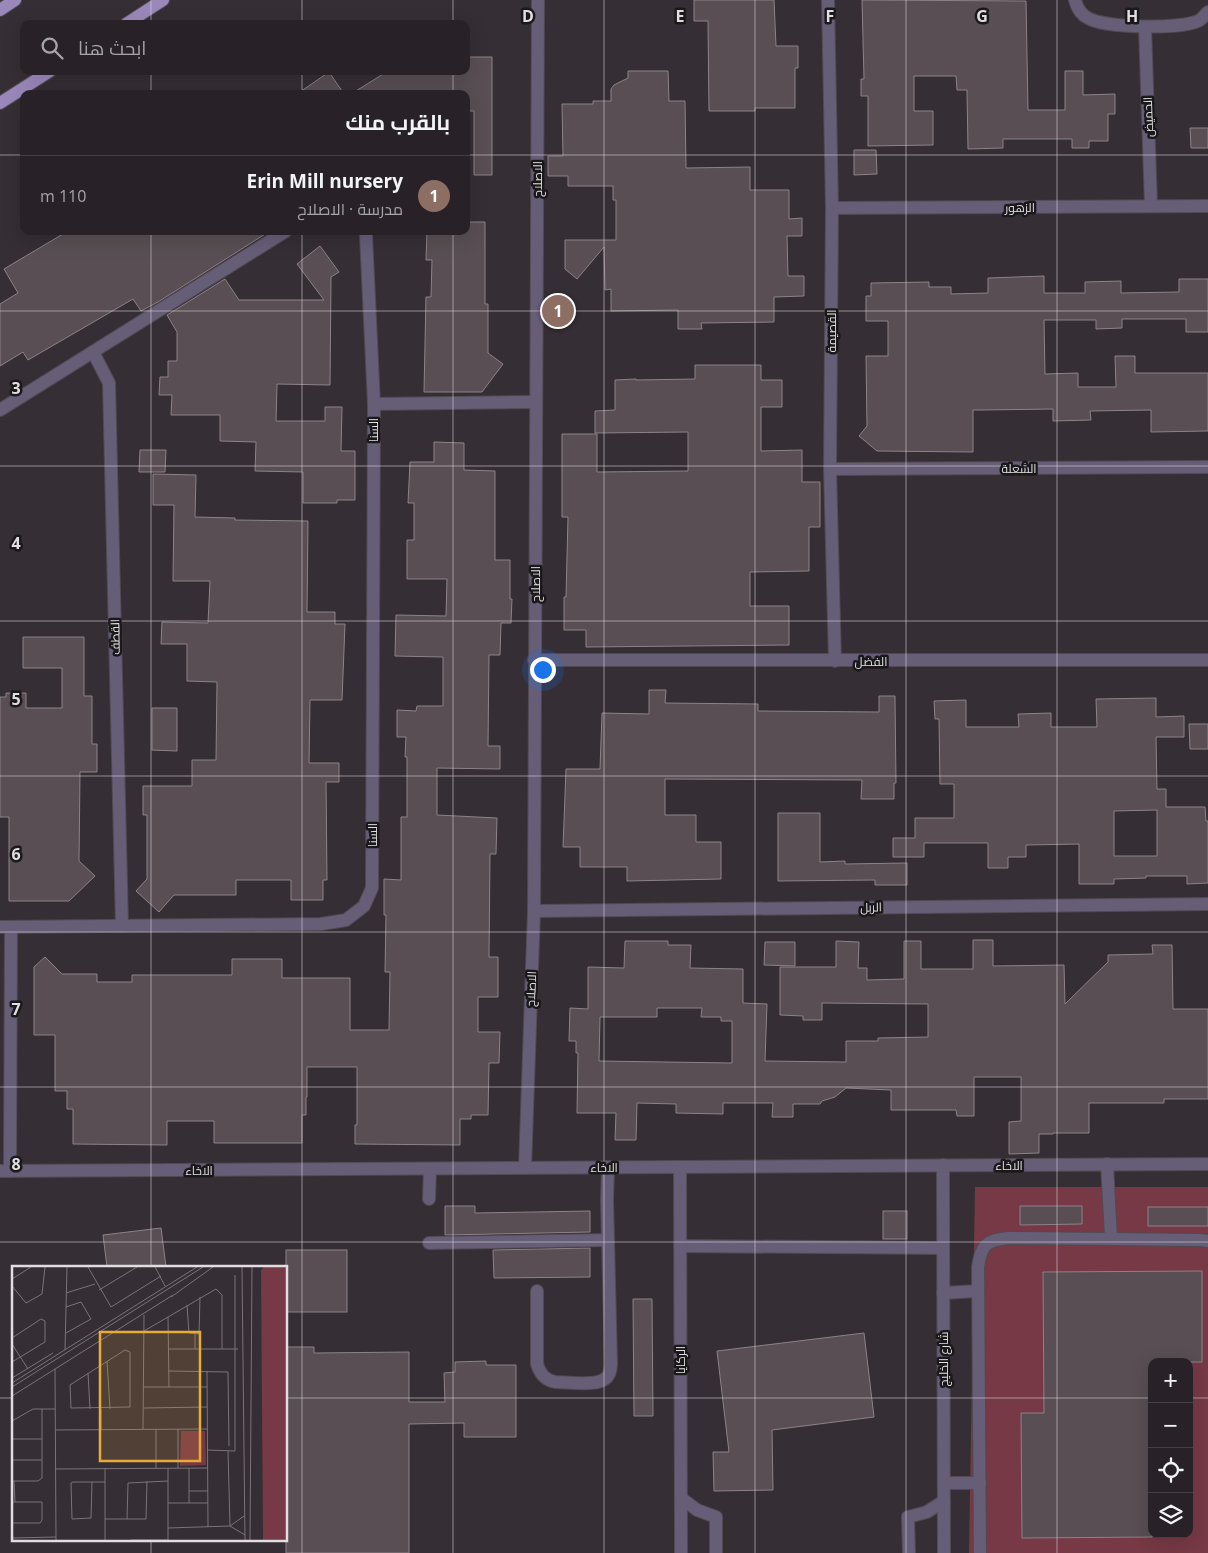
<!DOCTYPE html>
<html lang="ar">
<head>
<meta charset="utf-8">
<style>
	:root { --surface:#282228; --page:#302a30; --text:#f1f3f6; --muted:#a5a4a8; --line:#443f45; --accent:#8bbbb9 }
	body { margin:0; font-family:"Open Sans",Cairo,sans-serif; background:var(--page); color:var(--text); direction:rtl }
	.controls { position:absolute; right:15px; bottom:15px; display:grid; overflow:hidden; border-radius:10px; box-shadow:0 5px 20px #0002 }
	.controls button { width:45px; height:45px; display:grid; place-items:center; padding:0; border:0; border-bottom:1px solid var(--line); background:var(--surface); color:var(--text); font:25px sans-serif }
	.you { position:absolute; left:542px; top:669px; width:18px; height:18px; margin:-12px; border:4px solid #fff; border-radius:50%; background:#1a73e8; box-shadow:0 0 0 8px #1a73e833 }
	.badge { display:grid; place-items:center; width:32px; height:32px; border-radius:50%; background:var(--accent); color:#fff; font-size:16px; font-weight:700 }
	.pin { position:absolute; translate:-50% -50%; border:2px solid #fff; box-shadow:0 1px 5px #0006 }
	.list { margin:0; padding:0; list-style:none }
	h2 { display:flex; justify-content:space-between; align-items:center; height:65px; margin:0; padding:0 20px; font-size:21px }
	h2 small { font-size:16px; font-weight:400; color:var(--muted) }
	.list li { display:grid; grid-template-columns:32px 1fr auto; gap:15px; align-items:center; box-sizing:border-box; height:80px; padding:0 20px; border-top:1px solid var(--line) }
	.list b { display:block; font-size:19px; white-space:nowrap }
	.list p { margin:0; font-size:16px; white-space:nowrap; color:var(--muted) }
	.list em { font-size:16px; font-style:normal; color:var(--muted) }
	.icon { flex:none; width:28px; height:28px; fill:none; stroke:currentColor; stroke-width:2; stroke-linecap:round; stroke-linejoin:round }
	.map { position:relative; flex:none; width:1208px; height:1553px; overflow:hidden; direction:ltr }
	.search { position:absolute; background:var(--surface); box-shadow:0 5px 20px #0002; left:20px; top:20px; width:450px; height:55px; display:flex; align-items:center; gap:12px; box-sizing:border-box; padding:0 18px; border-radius:10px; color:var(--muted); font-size:19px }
	.panel { position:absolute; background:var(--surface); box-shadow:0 5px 20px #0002; left:20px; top:90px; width:450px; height:145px; border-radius:10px; direction:rtl }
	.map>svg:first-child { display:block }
</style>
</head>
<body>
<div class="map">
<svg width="1208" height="1553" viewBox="0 0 1208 1553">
	<rect width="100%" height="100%" fill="#352e35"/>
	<!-- green -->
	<path fill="#763945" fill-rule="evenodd" d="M975,1187H1208V1553H969ZM1152,1362H1189V1534H1152Z"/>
	<!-- building -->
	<g fill="#584e53" stroke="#8d8288" fill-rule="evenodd">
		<polygon points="694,0 774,0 776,46 798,46 798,68 795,68 795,108 755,108 755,111 709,111 708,21 694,21"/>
		<polygon points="862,0 1026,1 1028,110 1065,110 1065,71 1083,71 1083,95 1115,94 1115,114 1108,114 1108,141 1089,141 1089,148 1072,148 1072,139 1003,139 1003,148 968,149 967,90 957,90 956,76 914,76 914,111 933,111 933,145 868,146 868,96 861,96 861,79 864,79"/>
		<polygon points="466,57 492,57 492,175 474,175 474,111 466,111 466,94 351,94 388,71 466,71"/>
		<polygon points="628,71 668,71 669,101 685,101 686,168 750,167 750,190 789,190 789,219 802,218 802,236 787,236 788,276 804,276 804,296 774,297 774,322 701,323 702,329 678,329 678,310 611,311 611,289 605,290 604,247 577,279 565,269 565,240 616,240 616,200 613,200 613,186 568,186 568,176 548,176 548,156 563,156 562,104 593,104 593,101 611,101 611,89 614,85 628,78"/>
		<polygon points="329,72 344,94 297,94"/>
		<polygon points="1190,128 1208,128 1208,148 1191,148"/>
		<polygon points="854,150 876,150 877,174 854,175"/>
		<polygon points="466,222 485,222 485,304 488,304 488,353 503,364 482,392 424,392 426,297 431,297 432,260 426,260 427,231 466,231"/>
		<polygon points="68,231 270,231 158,302 141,311 133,299 28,360 23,352 0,366 0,304 18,293 4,269"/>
		<polygon points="320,246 339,272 331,277 330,385 277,384 276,421 325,421 325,407 342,407 341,451 355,451 355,500 337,500 337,503 303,503 303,472 255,471 256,442 220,441 220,415 171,415 172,395 159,395 160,377 168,377 168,361 177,361 177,332 167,315 225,279 239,300 324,300 297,264"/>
		<polygon points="1044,276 1044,293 1085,293 1085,282 1121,281 1121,293 1179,292 1179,279 1208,279 1208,332 1186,332 1186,319 1122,319 1122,328 1096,329 1096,320 1044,320 1045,374 1078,373 1078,387 1116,387 1115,356 1135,356 1135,373 1208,373 1208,431 1151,432 1151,410 1090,411 1091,420 1053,421 1053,409 982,410 973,410 973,452 877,451 859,436 867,426 866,356 888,356 888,321 866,321 866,296 871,296 871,283 929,282 929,287 951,287 951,294 988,293 988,278"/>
		<polygon points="695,365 761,365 761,380 782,380 782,407 761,407 761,451 802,450 802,482 820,482 820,527 809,527 809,571 750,572 750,606 789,606 789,645 586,647 586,630 564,630 564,597 566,597 568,517 562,517 562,434 597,434 597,472 688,471 688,432 595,433 595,411 615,410 615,380 636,379 636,380 695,379"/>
		<polygon points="434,442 464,443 464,470 495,471 495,560 510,560 510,599 512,599 511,623 501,623 500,655 489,655 488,746 500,746 500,769 437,768 437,815 497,818 496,854 490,854 489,957 498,957 498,997 478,997 478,1032 500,1032 499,1063 489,1063 488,1115 471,1115 471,1119 460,1119 460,1145 355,1144 355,1125 357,1125 357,1067 307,1067 307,1097 306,1097 306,1115 302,1115 302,1143 214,1143 214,1121 167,1121 167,1145 73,1144 73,1109 67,1109 67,1091 55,1091 55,1035 34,1035 34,967 45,957 62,974 97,974 97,982 132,982 132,975 232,975 232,959 282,959 282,978 350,978 350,1030 389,1030 390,972 385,972 386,915 384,915 384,879 401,880 401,817 407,817 407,757 405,757 406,737 397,737 397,710 416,711 417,706 443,706 443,657 395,656 396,615 446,616 447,579 407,579 407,540 414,540 414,503 408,503 410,462 434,462"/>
		<polygon points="140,450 166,450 165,472 139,472"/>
		<polygon points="153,474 196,475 195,517 235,518 235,520 308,521 307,612 335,612 335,624 345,624 342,700 310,700 309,763 339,763 339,782 326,782 327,880 323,880 323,900 291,900 291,880 236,880 236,895 174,895 159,912 136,891 147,879 147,815 143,815 143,786 192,786 192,760 216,760 217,682 187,681 187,644 161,644 162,622 208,623 210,581 173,581 174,505 153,505"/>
		<polygon points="23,637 84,637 84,696 92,696 92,744 97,744 97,772 80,772 79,861 95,876 69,901 9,901 9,817 0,817 0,697 6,697 6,693 26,693 26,708 62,708 62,668 23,668"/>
		<polygon points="649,690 666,690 665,703 758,704 758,711 879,712 879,696 895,696 896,783 894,783 894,799 861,799 862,780 665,779 665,815 696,815 696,842 721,842 721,879 627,881 627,867 580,867 580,847 563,847 566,769 600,769 602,713 649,714"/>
		<path d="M1156,698V717L1184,716V737H1156L1157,789H1166V807H1205L1206,821H1208V883L1187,884V876H1146V878L1114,879V884H1079V844L1026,845V857H1008V868H988V843H924V857H893V838H915V818H954V784H940L939,719H935L934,701L966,700V727H1019L1018,714L1051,713V727H1097L1096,699ZM1157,810V856H1114V811Z"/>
		<polygon points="152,708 177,708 177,751 152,750"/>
		<polygon points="1189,724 1208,724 1208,749 1190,749"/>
		<polygon points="778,813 820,813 820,862 845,861 845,864 907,863 907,885 875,885 875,880 778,881"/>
		<path d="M973,940H993V966L1064,965L1065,1004L1108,962V955L1153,954L1152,945H1172L1173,1009H1208V1099H1164V1103H1089V1133H1053V1134H1039V1153L1009,1154V1122L1021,1121V1077H974V1116H957L956,1110H891V1090L846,1088L835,1097L822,1101L820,1104H793V1117H772L773,1103H723V1114L676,1113V1104L637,1103L636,1140H615L616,1113H577L578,1053H576V1041H569L570,1008L588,1009V967L624,968L625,941H668V945H691L690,968L743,969V1003L767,1004L765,1061L846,1062V1041H878V1038L928,1037V1004L822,1003V1020H803V1016L780,1015V967H836V941L859,942L858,968H867V980L904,979V941H921V969H973ZM657,1008H702L701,1017H721V1021H732V1063L599,1061L600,1017H657Z"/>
		<polygon points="765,942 795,942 795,966 764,965"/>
		<polygon points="445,1206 475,1206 475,1213 590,1211 590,1232 445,1235"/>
		<polygon points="1020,1206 1082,1206 1082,1224 1020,1225"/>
		<rect x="1148" y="1207" width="60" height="19"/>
		<rect x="883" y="1211" width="24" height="28"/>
		<polygon points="161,1228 166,1267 107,1267 103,1235"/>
		<polygon points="590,1248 590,1277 494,1278 493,1250"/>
		<rect x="286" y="1250" width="61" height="62"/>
		<polygon points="1202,1271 1202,1362 1152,1362 1152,1537 1022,1538 1021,1413 1044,1413 1043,1272"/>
		<polygon points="633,1299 652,1299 653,1416 634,1416"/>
		<polygon points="864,1333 874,1417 772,1430 773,1490 714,1491 713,1452 729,1452 717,1351"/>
		<polygon points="286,1347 314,1347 314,1353 409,1352 409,1402 445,1402 444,1373 455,1372 455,1362 486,1361 486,1365 516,1365 516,1437 464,1437 464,1423 409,1424 409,1553 286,1553"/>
	</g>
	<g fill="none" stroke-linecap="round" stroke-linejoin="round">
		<defs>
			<g id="lane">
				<polyline points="1107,1164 1111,1238"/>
				<polyline points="429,1199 430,1169"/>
				<polyline points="429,1243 608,1240"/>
				<polyline points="680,1246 943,1248"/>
				<path d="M537,1291V1364C540,1374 545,1380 555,1382C566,1382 593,1386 603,1380C610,1377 611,1370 611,1363L607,1200L608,1167"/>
				<polyline points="943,1293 978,1291"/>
				<polyline points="944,1483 980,1483"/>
				<polyline points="681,1498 697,1510 716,1517 716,1553"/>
				<polyline points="909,1553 908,1517 927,1512 944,1501"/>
				<path d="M980,1553L978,1267C982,1244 985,1241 1008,1238L1199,1240L1208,1241"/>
			</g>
			<g id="street">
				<polyline points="828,0 832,208 830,469 835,661"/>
				<path d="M1075,0C1077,8 1080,14 1088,18C1104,28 1183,30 1200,20C1203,18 1206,14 1208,12"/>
				<polyline points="1145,27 1151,206"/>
				<polyline points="832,208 1208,206"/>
				<polyline points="93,352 109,383 122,926"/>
				<polyline points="374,404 536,402"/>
				<polyline points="0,410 286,231"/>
				<polyline points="830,469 1208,467"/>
				<polyline points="534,660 1208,660"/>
				<polyline points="534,911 1208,904"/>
				<polyline points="0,927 321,924 346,920 364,906 372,888 374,404 366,235 365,231"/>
				<polyline points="943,1165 944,1553"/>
				<polyline points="680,1167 681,1553"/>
				<polyline points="525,1168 534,911 538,0"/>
				<polyline points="0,1171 1208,1164"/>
				<polyline points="10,1171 11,927"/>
			</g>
			<g id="primary">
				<polyline points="0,10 15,0"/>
				<polyline points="126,24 163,0"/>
				<polyline points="0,103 50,71"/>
			</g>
		</defs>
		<!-- lane casing -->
		<use href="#lane" stroke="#514a51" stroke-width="14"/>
		<!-- street casing -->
		<use href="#street" stroke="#514a51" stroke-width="14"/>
		<!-- primary casing -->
		<use href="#primary" stroke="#514a51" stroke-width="14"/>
		<!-- lane -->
		<use href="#lane" stroke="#665d77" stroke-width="12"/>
		<!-- street -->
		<use href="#street" stroke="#665d77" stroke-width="12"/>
		<!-- primary -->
		<use href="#primary" stroke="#9a88bb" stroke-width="12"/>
	</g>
	<!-- grid -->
	<path fill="none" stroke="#e1dde1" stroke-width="1" stroke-opacity="0.55" d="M151,0V24M302,0V24M453,0V24M604,0V1553M755,0V1553M906,0V1553M1057,0V1553M151,71V94M302,71V94M453,71V94M0,155H24M466,155H1208M151,231V1267M302,231V1553M453,231V1553M0,311H1208M0,466H1208M0,621H1208M0,776H1208M0,932H1208M0,1087H1208M0,1242H1208M0,1398H14M286,1398H1152M1189,1398H1208M151,1539V1553"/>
	<g text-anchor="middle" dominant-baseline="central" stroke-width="5" stroke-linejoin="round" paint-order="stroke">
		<!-- street labels -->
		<g font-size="12" fill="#e1dde1" stroke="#1b181b">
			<text transform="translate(1148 117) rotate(-92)">الحميض</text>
			<text transform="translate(537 179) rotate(-90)">الاصلاح</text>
			<text x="1020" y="207">الزهور</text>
			<text transform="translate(831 331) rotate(-90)">القصيمة</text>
			<text transform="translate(373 430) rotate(-90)">السنا</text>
			<text x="1019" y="468">الشعلة</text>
			<text transform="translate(535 584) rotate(-90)">الاصلاح</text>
			<text transform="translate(115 637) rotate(-91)">القطف</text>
			<text x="871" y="661">الفضل</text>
			<text transform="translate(372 835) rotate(-90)">السنا</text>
			<text transform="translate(871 907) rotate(-1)">الربل</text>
			<text transform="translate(531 989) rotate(-88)">الاصلاح</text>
			<text x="1009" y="1165">الاخاء</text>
			<text x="604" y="1167">الاخاء</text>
			<text x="199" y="1170">الاخاء</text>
			<text transform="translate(943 1359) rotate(-90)">شارع الخليج</text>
			<text transform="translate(680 1360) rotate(-90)">الركايا</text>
		</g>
	</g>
	<!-- overview -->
	<g transform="translate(12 1266)">
		<rect width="275" height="275" fill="#352e35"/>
		<path d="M252,1H275V274H251L249,4ZM169,165H193L194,199L168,200Z" fill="#763945"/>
		<path fill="none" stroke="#7a747a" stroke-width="1" d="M76,1L99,41L149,10M143,1L153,20M230,1L233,274M0,13L19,1M0,20L14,37L30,28L33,1M87,24L125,1M54,27L83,18M159,31L201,1M175,39L177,67L187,68L188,31M54,41L69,36L79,53L54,67M156,51L157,121M132,65L204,23L210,29V83M183,68V83M0,72L29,53L33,55V76L0,96M0,78L16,103M157,83H226M53,84L55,1M113,84L118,86V141L59,142L58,119ZM95,95L98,143M43,103L44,274M157,105L216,106L217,180M195,105L196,261M76,107L78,143M0,112L41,87M0,117L185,1M0,121L191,1M132,121H195M0,130L161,29M132,142L195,141M0,155L21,143H43M89,163V143M131,163L132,49M144,163V202M166,163V202M43,164L195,163M0,173H30M195,184L223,185V9M216,185L218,260M0,194H30M93,202V274M156,202V274M177,202V237M43,203L196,202M0,215H26L30,212V143M2,215L3,236M80,216L79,252L60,253L59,217L61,216H93M177,225H196M0,236H30V254L28,257H0M156,237H196M93,253H134L135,215M115,253L116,217L156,215M218,260L232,250M156,262L218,260L233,269M0,272L44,271M119,274H156M238,274L240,1"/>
		<path fill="#eaaa38" fill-opacity="0.15" stroke="#eaaa38" stroke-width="2.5" d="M88,66H188V195H88Z"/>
		<rect width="275" height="275" fill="none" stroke="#e1dde1" stroke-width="2.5"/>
	</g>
	<g font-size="16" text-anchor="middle" font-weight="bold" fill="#e1dde1" stroke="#1b181b" stroke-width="5" stroke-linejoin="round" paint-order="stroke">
		<text x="528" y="22">D</text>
		<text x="680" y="22">E</text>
		<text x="830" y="22">F</text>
		<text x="982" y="22">G</text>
		<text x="1132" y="22">H</text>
		<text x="16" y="394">3</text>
		<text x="16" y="549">4</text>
		<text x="16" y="705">5</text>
		<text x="16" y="860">6</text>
		<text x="16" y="1015">7</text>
		<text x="16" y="1170">8</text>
	</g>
</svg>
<div class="controls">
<button>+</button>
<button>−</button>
<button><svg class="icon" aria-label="locate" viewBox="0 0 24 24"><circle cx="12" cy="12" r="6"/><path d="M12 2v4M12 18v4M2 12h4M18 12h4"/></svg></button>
<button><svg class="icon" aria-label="layers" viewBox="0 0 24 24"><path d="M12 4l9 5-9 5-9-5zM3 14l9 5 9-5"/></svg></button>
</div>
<div class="you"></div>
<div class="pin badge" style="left:558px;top:311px;background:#8d6e63">1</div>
<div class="search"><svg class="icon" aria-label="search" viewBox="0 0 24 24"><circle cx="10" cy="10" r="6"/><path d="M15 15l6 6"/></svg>ابحث هنا</div>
<section class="panel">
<h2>بالقرب منك<small></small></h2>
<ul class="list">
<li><span class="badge" style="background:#8d6e63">1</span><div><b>Erin Mill nursery</b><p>مدرسة · الاصلاح</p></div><em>110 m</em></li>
</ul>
</section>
</div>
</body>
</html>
